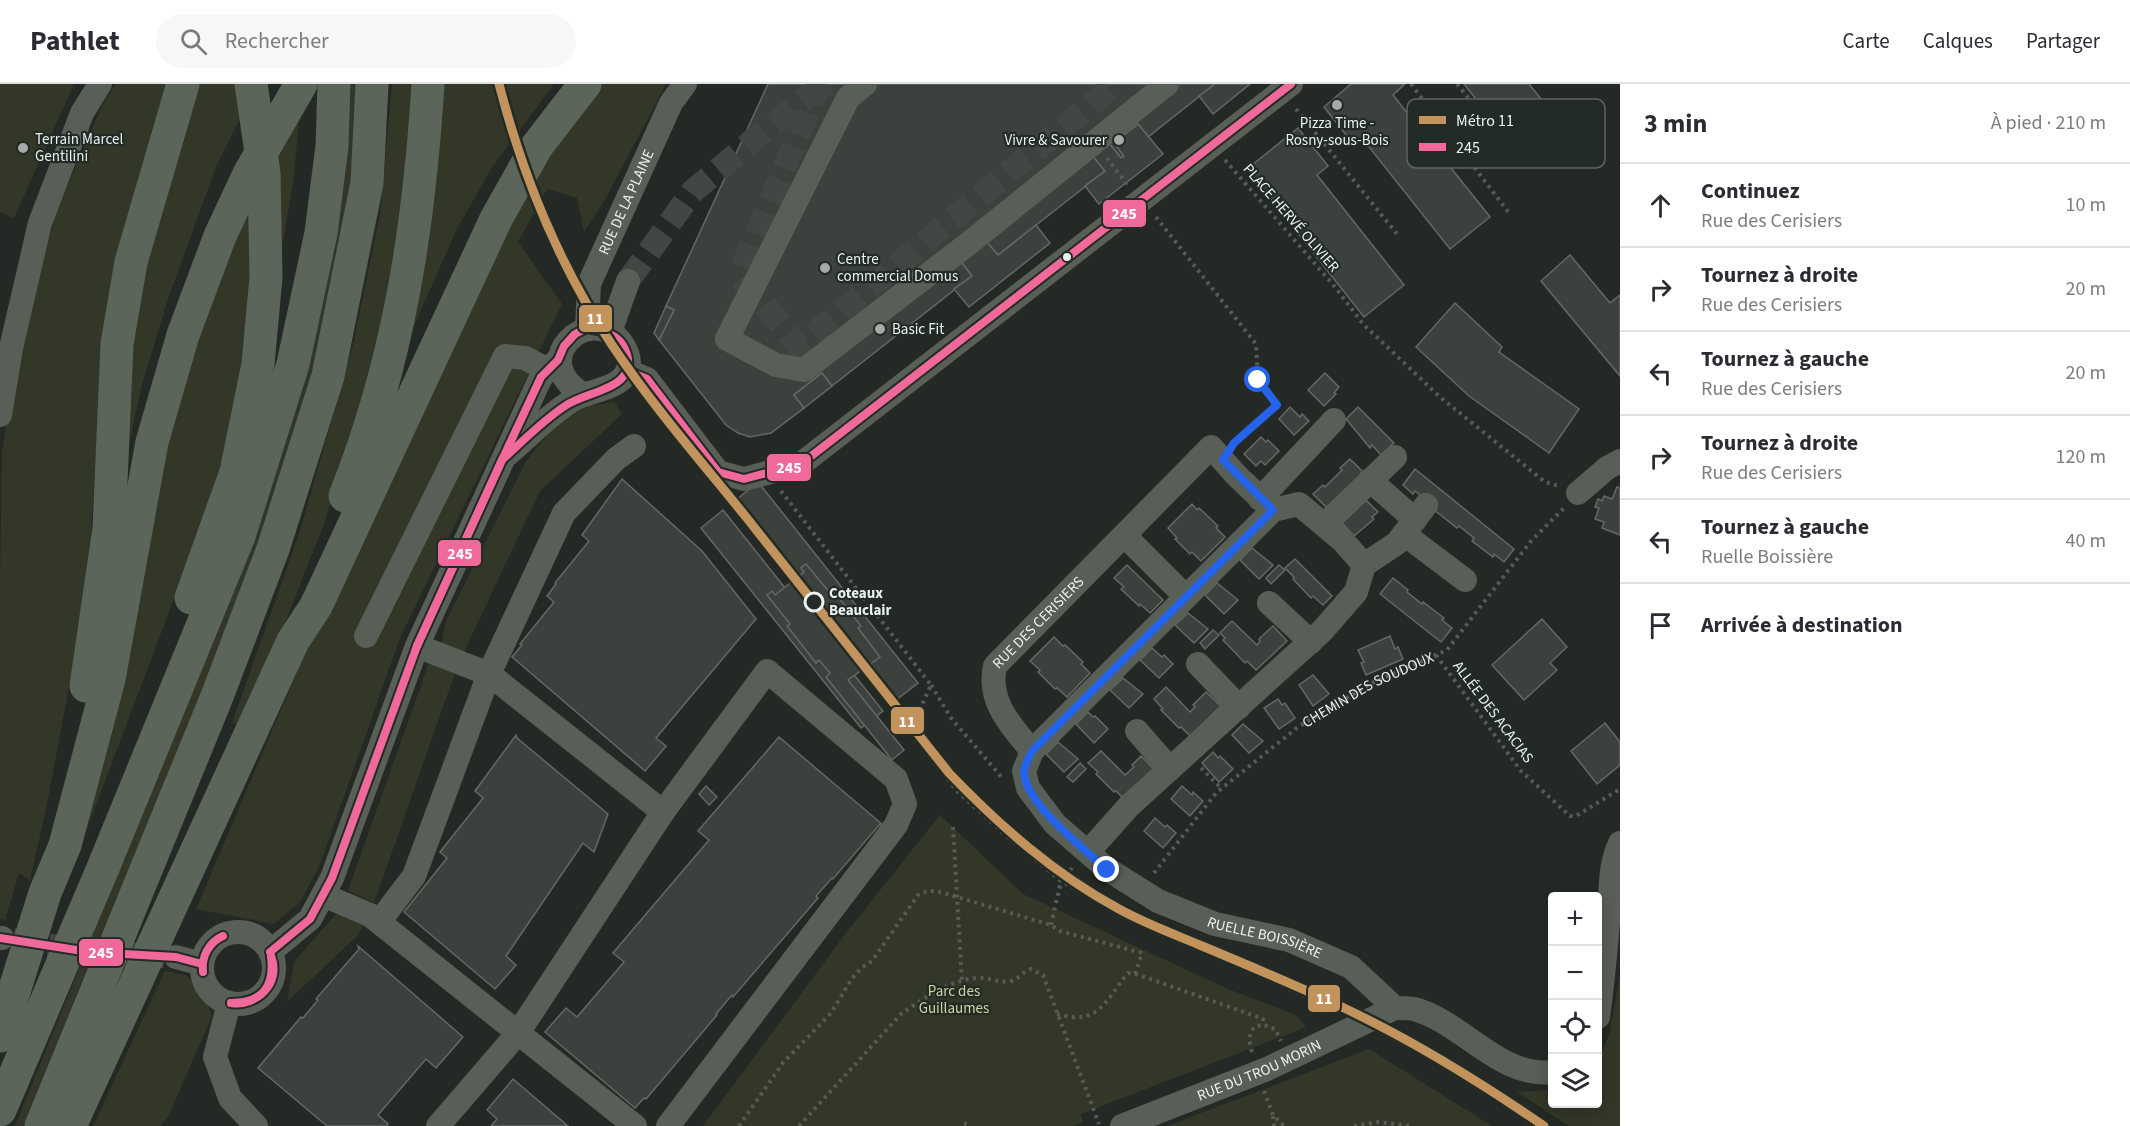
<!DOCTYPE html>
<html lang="fr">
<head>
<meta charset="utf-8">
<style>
	:root { --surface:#fff; --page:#f7f7f7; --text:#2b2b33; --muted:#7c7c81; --line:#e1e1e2 }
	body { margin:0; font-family:"Source Sans 3",sans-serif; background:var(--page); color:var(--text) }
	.controls { position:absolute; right:18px; bottom:18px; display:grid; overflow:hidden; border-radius:6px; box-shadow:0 3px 15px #0003 }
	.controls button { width:54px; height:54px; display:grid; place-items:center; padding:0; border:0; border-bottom:2px solid var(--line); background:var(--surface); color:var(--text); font:30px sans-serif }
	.stop { position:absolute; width:18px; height:18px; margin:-14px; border:4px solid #2563eb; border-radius:50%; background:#fff }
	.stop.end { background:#2563eb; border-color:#fff; box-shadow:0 2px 6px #0008 }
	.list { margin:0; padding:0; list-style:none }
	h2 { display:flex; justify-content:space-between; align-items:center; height:78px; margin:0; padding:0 24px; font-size:26px }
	h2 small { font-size:20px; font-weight:400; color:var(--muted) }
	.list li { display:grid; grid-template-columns:39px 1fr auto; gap:18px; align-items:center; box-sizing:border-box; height:84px; padding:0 24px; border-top:2px solid var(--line) }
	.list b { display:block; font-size:22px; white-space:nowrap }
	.list p { margin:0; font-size:20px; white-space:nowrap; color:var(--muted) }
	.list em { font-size:20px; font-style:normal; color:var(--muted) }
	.icon { flex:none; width:33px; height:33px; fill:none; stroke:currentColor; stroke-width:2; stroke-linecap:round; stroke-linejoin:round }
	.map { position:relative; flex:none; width:1620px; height:1042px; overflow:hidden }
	header { display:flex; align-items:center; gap:36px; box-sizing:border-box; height:84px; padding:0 30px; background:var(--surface); border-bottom:2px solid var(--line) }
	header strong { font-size:28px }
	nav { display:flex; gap:33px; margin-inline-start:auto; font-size:21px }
	.search { width:420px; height:54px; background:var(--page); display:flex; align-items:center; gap:15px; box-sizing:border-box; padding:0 21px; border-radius:33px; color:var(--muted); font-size:22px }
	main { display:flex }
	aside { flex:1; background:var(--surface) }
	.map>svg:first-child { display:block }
</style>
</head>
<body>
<header>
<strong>Pathlet</strong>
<div class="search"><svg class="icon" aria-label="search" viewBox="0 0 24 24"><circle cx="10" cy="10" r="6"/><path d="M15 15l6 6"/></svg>Rechercher</div>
<nav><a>Carte</a><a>Calques</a><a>Partager</a></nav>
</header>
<main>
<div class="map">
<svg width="1620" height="1042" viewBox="0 0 1620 1042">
	<rect width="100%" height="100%" fill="#242926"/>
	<!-- green -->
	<g fill="#333727">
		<polygon points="0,0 74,0 14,134 0,128"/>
		<polygon points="116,0 168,0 99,320 91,447 76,566 46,725 30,796 19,789 5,836 0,835 0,499 2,368 19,262 57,126 102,22"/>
		<polygon points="193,0 239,0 244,26 216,83 168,215 141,304 119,408 127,253"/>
		<path d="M348,0H357C355,57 351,120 339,176C301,366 229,546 154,725C109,830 66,936 23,1042H15L225,526Z"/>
		<polygon points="392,0 413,0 413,48 379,262 324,440 281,549 238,641 232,639 300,447 352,265 380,130"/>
		<polygon points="440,0 554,0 491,85 457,145 408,255"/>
		<polygon points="598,0 666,0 607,112 584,148 577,114 547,105 518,158 562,220 400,554 319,783 300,818 274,840 196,825 317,541 509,123"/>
		<polygon points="299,35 294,91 274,214 270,72"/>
		<polygon points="253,106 248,251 228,356 206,430 79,766 188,257"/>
		<polygon points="614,318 622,330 540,407 463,570 442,559 445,539 526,377 558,338 580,323"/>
		<polygon points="429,579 456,586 374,819 348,806"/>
		<polygon points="940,731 1023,810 1228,905 1296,931 1306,943 1081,1030 1083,1038 1074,1042 703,1042 846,849"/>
		<polygon points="339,826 368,836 357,852 287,918 294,878"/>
		<polygon points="165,887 186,891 203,908 212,932 168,1033 160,1042 93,1042"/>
		<polygon points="1620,892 1620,1042 1569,1042 1517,1008 1552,1006 1552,1020 1598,1020 1598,978 1609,950"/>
		<polygon points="1369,965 1492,1042 1167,1042"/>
	</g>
	<!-- building -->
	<g fill="#3c413e" stroke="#646866" stroke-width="1.5">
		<polygon points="768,0 1215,0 1148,53 1138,40 1114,59 1124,72 1121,74 1108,58 1092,71 1105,87 998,171 985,156 960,176 972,192 832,302 822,289 794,311 804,324 771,349 750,353 738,349 726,341 659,256 674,226 666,222"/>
		<polygon points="1215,0 1250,0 1213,30 1199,12"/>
		<polygon points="1351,0 1405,0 1393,11 1490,133 1450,165 1362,54 1354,61 1324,23"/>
		<polygon points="1464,0 1529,0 1569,50 1529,82"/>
		<polygon points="1138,40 1163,70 1099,120 1085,102 1105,87 1092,71 1108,58 1121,74 1124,72 1114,59"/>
		<polygon points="1298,44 1328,82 1317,91 1404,201 1364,233 1247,85"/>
		<polygon points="1036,141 1050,159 969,223 954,205 972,192 960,176 985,156 998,171"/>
		<polygon points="1570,171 1610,219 1620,211 1620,292 1541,197"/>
		<polygon points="1455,219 1502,263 1499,268 1579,325 1549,369 1469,312 1416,263"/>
		<polygon points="666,222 674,226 659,256 654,249"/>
		<polygon points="822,289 832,302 804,324 794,311"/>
		<polygon points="1325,289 1339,303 1334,309 1336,310 1324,322 1308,306"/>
		<polygon points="1290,323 1300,333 1302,330 1309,337 1294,351 1279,335"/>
		<polygon points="1358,323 1394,359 1381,371 1372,361 1370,364 1346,335"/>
		<polygon points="1261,353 1266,358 1268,356 1279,367 1265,381 1261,377 1256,382 1244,370"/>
		<polygon points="1350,375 1364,389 1327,424 1313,410 1323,401 1325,403 1342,386 1340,384"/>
		<polygon points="1415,385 1514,465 1504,478 1494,470 1493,473 1472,457 1474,454 1459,442 1457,444 1433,425 1435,423 1415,407 1413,410 1403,401"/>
		<polygon points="622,395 702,467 756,535 656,654 666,662 645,687 512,573 522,561 520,560 554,518 547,512 556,500 555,499 589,457 582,451"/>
		<polygon points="758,398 918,599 896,616 736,416"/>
		<polygon points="1617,403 1620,404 1620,451 1602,444 1604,438 1595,435 1599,424 1595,423 1598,415 1602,417 1604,412 1612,415"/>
		<polygon points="1366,416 1378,428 1372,433 1374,435 1354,452 1342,439"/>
		<polygon points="1192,420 1197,426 1199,424 1218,442 1216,444 1225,453 1201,477 1192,468 1190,470 1175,455 1177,454 1168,444"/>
		<polygon points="723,426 883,627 861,644 701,444"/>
		<polygon points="1252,464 1273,481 1259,495 1240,476"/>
		<polygon points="1295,475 1332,512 1323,521 1313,512 1311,514 1293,495 1294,493 1285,484"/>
		<polygon points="806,480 829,508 832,505 861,542 858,544 880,573 848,596 904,666 892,676 826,593 830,589 819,576 816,579 787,542 790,540 767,511 772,507 775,511 804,488 801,484"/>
		<polygon points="1127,481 1163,516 1150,529 1140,520 1139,522 1121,505 1124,503 1114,494"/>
		<polygon points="1279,481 1285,486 1271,500 1266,494"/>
		<polygon points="1393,494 1408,506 1407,508 1422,520 1423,518 1444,534 1442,536 1452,544 1441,558 1380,510"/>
		<polygon points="1217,499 1238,516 1224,530 1205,511"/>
		<polygon points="1188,529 1208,545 1194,559 1175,541"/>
		<polygon points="1542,535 1567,563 1550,579 1557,586 1524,616 1492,581"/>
		<polygon points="1232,537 1257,561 1260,557 1259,555 1273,542 1287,557 1256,586 1247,577 1245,579 1223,556 1225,554 1220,549"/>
		<polygon points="1213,546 1219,551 1205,565 1200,559"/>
		<polygon points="1390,552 1395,565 1398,563 1403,575 1366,591 1361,579 1364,578 1358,566"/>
		<polygon points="1054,553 1063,562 1065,561 1083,578 1081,580 1090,589 1067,613 1057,604 1055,605 1038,588 1040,586 1030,577"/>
		<polygon points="1152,564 1162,573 1164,571 1173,580 1159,594 1140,576"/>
		<polygon points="1313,591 1329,610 1313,622 1299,601"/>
		<polygon points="1123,594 1143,610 1129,624 1110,606"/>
		<polygon points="1166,603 1190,628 1195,623 1193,621 1206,608 1221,622 1190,652 1181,643 1179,644 1161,626 1163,625 1154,615"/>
		<polygon points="1278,615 1282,621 1285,619 1295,634 1279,645 1264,624"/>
		<polygon points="1088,628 1093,633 1095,632 1108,645 1094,659 1076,640"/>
		<polygon points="1605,639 1620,658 1620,681 1597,700 1571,667"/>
		<polygon points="1243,640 1263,657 1249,669 1232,651"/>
		<polygon points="516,651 517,654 608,730 594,768 583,759 506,872 516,881 495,905 404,828 447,774 440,768 483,714 475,707"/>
		<polygon points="779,653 883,741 880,740 833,795 832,794 816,812 818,814 733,913 732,911 716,930 717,931 646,1015 644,1014 635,1024 545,948 566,924 577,933 624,878 613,869 709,756 698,747"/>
		<polygon points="1058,658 1078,675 1064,688 1046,670"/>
		<polygon points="1101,667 1125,691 1134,683 1132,681 1141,672 1155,686 1125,716 1116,707 1114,708 1096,690 1098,688 1088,679"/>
		<polygon points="1213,668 1218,674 1220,672 1233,685 1219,698 1202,679"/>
		<polygon points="1080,679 1086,685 1073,698 1067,693"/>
		<polygon points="706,702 717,713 709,721 699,710"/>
		<polygon points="1182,702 1192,711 1193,708 1203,717 1190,732 1171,715"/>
		<polygon points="1155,734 1165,743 1167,741 1176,749 1163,764 1144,747"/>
		<polygon points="358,862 463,953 436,984 426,975 378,1031 388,1040 387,1042 327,1042 258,984 301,933 303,934 318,916 316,915 359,865"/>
		<polygon points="513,995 568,1042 491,1042 497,1035 487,1026"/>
	</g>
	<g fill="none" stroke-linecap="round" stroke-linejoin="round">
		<!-- minor-tunnel -->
		<g stroke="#424744" stroke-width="24" stroke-dasharray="24 12" stroke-linecap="butt">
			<polyline points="827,0 817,7 739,191 799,262 1116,0"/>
			<polyline points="628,197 692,108 758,52 816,7"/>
			<polyline points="13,856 89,868 164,872"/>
		</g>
		<!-- path -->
		<g stroke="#565b56" stroke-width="4" stroke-dasharray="3 4.5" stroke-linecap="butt">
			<polyline points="1411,0 1509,129"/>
			<polyline points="1457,0 1485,34"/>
			<polyline points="1296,25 1397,150"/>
			<polyline points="1107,74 1126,99 1124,102"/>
			<polyline points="1225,76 1335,203 1363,240 1440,313 1545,398 1559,402"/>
			<polyline points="1156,133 1256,260 1258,296 1277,321 1234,359"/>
			<polyline points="781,407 931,601 910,647"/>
			<polyline points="1436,571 1521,687 1570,732 1576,732 1620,705"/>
			<polyline points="864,589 957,707 1003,749 1061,797 1155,848 1253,888 1337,927"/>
			<polyline points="931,601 951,634 1003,695"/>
			<polyline points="1201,684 1222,705"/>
			<polyline points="953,743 962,898"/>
			<path id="s1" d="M1154,789L1216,709L1298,643L1372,599L1447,566L1531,457L1565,423"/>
			<polyline points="1051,841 1061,797 1072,784"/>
			<path d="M1057,930C1099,942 1104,918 1128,889L1139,891L1263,935L1264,941L1275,945L1281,957"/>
			<path d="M1252,968C1249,958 1248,951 1255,942L1264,941"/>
			<polyline points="1264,1007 1273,1031 1284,1042"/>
			<polyline points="1273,1032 1274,1042"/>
			<polyline points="964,1039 970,1042"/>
			<polyline points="739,1042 783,979 831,929 851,896 861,884 872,877 918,811 927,807 937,807 1051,841 1060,847 1142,869 1135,890"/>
			<path d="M799,1042L901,930C923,915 951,895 978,894C989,893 1001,900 1011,897C1019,895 1022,888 1031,885L1043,891L1099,1040"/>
			<polyline points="1354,1042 1378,1038 1411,1042"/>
		</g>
		<!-- minor -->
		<g stroke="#585f56" stroke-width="24">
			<polyline points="865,0 848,14 727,255 776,281 804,286 968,160 1167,0"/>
			<path id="s2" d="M587,244L589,200L671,19L685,0"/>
			<polyline points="610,248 628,197"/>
			<polyline points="628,287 647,295 718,388 744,395 801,380 1291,0"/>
			<polyline points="0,331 11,264 40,139 82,29 100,0"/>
			<path d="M508,370C527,354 544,336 564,322C569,318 577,313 584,311C600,305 628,302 629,279C629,272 625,264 621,258C589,218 525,277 584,311"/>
			<polyline points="1370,396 1415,436"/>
			<polyline points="1578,409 1607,384 1620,377"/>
			<polyline points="1260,415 1334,336"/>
			<polyline points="1324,441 1395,373"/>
			<polyline points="1404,450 1465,496"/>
			<polyline points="1125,452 1186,513"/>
			<polyline points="1364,481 1397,459 1426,421"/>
			<polyline points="1269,519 1311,558"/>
			<polyline points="366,552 505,272 525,274 548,286"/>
			<polyline points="417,562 489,590 663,728"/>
			<polyline points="1198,580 1239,623"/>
			<polyline points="1137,647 1170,685"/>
			<path id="s3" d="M1032,667C1011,642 987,617 995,582L1211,363L1237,392L1273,426"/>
			<path id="s4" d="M1088,768L1129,722L1322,547L1356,508L1364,481L1343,457L1299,420L1273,426L1032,667L1024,687L1028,704L1055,740L1107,785L1158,817L1215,840L1289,856L1351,883L1395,924C1401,924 1408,924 1414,925C1461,937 1501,995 1552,988"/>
			<polyline points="323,811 370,831 635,1042"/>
			<polyline points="379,838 414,792 489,590 564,429 616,375 634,362"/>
			<circle cx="238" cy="884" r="36"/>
			<polyline points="0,854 2,854"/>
			<polyline points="270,868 310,835 332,794 417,562 541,293 558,276"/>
			<polyline points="176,873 202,880"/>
			<polyline points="229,919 215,973 230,1014 256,1042"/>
			<path d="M1598,933C1603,898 1606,862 1609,827C1611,804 1610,779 1620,759"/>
			<polyline points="438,1042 518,949 663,728 767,587 896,695 905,720 896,741 668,1042"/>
			<path id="s5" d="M1122,1042L1267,985L1395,924"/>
		</g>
		<!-- highway -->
		<g stroke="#5c655a" stroke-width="33">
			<path d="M345,412C399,277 419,143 428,0"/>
			<polyline points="191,514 236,388 258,280 266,193 264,89 251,0"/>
			<polyline points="86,602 109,444 117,260 131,178 183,0"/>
			<polyline points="0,952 45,809 65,761 109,595 152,358 183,251 220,152 249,90 301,0"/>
			<polyline points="0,1026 103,784 239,452 293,280 321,149 332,62 334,0"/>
			<polyline points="41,1042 216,615 273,465 328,292 367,99 372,0"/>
			<polyline points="70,1042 293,557 316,522 496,135 537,62 585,0"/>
		</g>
		<defs>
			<g id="bus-1">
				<path d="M587,244C602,247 618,249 625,265C642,305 588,306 565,322C542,337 522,358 502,376L541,293L558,276L564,262L575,250Z"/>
				<polyline points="628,287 647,295 718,388 744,395 801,380 1291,0"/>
				<polyline points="417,562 502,376"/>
				<polyline points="417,562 502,376"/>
				<polyline points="0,854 89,868 176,873 202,880"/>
				<polyline points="270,868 310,835 332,794 417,562"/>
				<path d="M203,888C201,873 209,858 223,852"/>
				<path d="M231,919C262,919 275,903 271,872"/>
				<path d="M231,919C256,923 282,899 271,872"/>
			</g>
		</defs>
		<!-- bus-1 casing -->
		<use href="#bus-1" stroke="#222b25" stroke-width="12"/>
		<!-- bus-1 -->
		<use href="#bus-1" stroke="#f1699a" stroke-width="8"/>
		<defs>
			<path id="metro-1" d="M499,0C523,93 559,181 612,261C652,321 700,376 746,433C814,518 881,604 949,689C1000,742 1054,790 1119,825C1146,840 1174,850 1202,862C1250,882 1298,902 1344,924C1414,957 1480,998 1544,1042"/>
		</defs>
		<!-- metro-1 casing -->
		<use href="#metro-1" stroke="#222b25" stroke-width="14"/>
		<!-- metro-1 -->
		<use href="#metro-1" stroke="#c2935c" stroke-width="9"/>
	</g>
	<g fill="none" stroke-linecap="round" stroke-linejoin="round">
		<!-- route -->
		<path stroke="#2563eb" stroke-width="8" d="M1107,786C1085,765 1025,720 1024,688C1024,682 1029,673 1032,667L1273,426L1223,376L1234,359L1277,321L1258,296"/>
	</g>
	<!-- markers -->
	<g fill="#a5aba7" stroke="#222b25" stroke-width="2">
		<circle cx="1337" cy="21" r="6"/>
		<circle cx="1119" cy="56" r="6"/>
		<circle cx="23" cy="64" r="6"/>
		<circle cx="825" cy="184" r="6"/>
		<circle cx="880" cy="245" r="6"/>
	</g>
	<circle fill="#ebf1ed" stroke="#222b25" stroke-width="2" cx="1067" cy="173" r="5"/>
	<circle fill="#222b25" stroke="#ebf1ed" stroke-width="3" cx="814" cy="518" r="9"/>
	<g text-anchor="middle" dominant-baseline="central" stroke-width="4.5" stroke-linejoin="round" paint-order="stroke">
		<!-- poi labels -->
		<g font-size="15" fill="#ebf1ed" stroke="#222b25" text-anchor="start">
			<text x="1337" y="39" text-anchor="middle">Pizza Time -<tspan x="1337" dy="17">Rosny-sous-Bois</tspan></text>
			<text x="35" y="55">Terrain Marcel<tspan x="35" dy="17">Gentilini</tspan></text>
			<text x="1107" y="56" text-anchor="end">Vivre &amp; Savourer</text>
			<text x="837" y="175">Centre<tspan x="837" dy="17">commercial Domus</tspan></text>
			<text x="892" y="245">Basic Fit</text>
		</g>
		<!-- street labels -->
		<g font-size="15" fill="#ebf1ed" stroke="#222b25">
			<text stroke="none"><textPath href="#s2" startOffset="134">RUE DE LA PLAINE</textPath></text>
			<text transform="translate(1291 134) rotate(49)">PLACE HERVÉ OLIVIER</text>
			<text stroke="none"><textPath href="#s3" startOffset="158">RUE DES CERISIERS</textPath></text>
			<text stroke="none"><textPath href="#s1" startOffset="286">CHEMIN DES SOUDOUX</textPath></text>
			<text transform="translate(1493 628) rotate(53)">ALLÉE DES ACACIAS</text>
			<text stroke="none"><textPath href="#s4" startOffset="1185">RUELLE BOISSIÈRE</textPath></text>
			<text stroke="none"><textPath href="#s5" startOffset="148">RUE DU TROU MORIN</textPath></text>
		</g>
		<!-- stop labels -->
		<g font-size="15" font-weight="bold" fill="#ebf1ed" stroke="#222b25" text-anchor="start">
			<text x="829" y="509">Coteaux<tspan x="829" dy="17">Beauclair</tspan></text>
		</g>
		<!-- park labels -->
		<g font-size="15" fill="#c9d69f" stroke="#222b25">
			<text x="954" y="907">Parc des<tspan x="954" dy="17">Guillaumes</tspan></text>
		</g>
	</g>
	<!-- legend -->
	<rect x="1407" y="15" width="198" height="69" rx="9" fill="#222b25" stroke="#5e6661" stroke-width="1.5"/>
	<rect x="1419" y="32" width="27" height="8" fill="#c2935c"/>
	<rect x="1419" y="59" width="27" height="8" fill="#f1699a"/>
	<g font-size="16" fill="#ebf1ed">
		<text x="1456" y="42">Métro 11</text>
		<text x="1456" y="69">245</text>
	</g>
	<g stroke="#222b25" stroke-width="2">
		<rect x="1102" y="115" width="45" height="29" rx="6" fill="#f1699a"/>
		<rect x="578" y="220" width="35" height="29" rx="6" fill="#c2935c"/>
		<rect x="766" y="369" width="46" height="29" rx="6" fill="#f1699a"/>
		<rect x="437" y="455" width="45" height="28" rx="6" fill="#f1699a"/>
		<rect x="890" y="622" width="35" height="29" rx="6" fill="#c2935c"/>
		<rect x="78" y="854" width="46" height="29" rx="6" fill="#f1699a"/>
		<rect x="1307" y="900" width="34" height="29" rx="6" fill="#c2935c"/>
	</g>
	<g font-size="16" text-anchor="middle" font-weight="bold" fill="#fff">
		<text x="1124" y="135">245</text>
		<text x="595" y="240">11</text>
		<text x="789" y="389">245</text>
		<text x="460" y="475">245</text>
		<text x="907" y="643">11</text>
		<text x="101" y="874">245</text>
		<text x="1324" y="920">11</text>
	</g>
</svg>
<div class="controls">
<button>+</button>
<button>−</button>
<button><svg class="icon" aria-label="locate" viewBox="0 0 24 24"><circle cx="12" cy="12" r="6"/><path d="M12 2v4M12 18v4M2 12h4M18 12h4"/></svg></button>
<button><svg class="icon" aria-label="layers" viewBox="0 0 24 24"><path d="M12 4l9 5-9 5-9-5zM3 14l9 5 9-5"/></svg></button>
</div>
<div class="stop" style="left:1258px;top:296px"></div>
<div class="stop end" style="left:1107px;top:786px"></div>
</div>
<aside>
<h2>3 min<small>À pied · 210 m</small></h2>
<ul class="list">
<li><svg class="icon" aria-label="ahead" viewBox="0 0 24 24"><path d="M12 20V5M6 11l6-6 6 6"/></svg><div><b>Continuez</b><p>Rue des Cerisiers</p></div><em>10 m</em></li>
<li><svg class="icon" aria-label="right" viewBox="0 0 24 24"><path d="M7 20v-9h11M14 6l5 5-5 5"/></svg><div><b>Tournez à droite</b><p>Rue des Cerisiers</p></div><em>20 m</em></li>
<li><svg class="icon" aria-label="left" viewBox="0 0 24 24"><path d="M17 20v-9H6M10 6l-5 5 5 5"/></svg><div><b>Tournez à gauche</b><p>Rue des Cerisiers</p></div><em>20 m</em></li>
<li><svg class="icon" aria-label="right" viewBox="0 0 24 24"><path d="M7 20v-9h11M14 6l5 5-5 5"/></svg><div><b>Tournez à droite</b><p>Rue des Cerisiers</p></div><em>120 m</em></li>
<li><svg class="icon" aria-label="left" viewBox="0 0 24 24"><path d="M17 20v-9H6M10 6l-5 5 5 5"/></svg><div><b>Tournez à gauche</b><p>Ruelle Boissière</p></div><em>40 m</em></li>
<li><svg class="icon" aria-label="arrive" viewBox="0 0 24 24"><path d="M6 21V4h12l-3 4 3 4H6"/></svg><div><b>Arrivée à destination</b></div></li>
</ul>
</aside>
</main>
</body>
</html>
